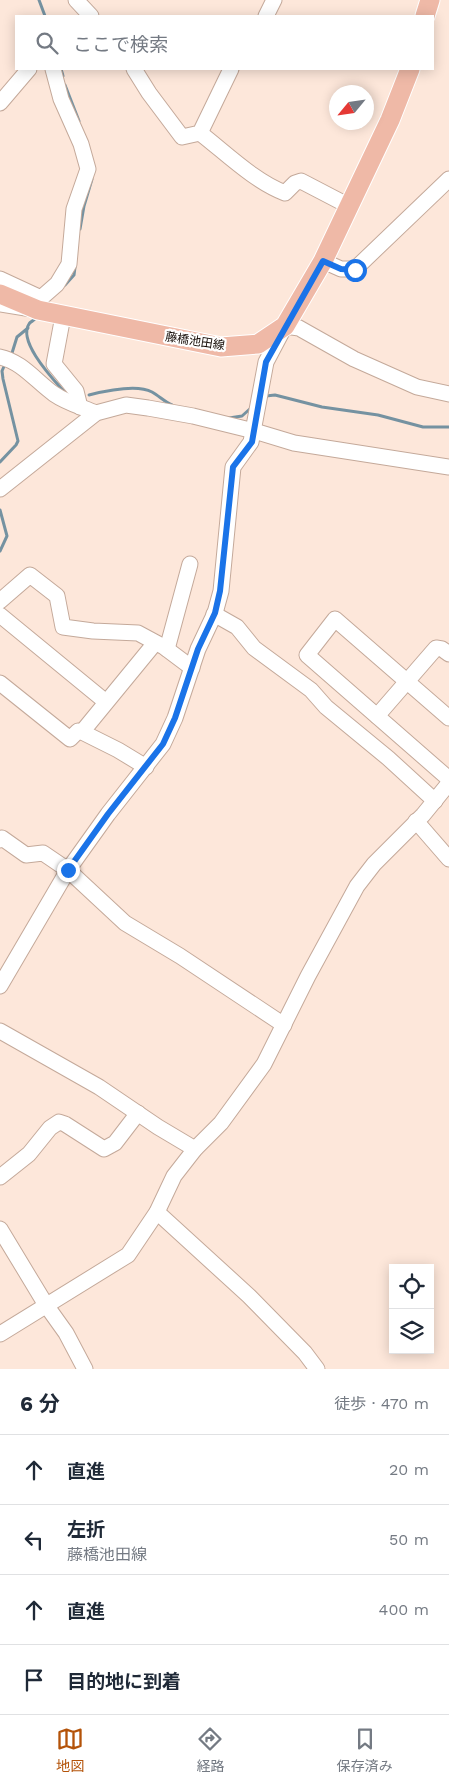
<!DOCTYPE html>
<html lang="ja">
<head>
<meta charset="utf-8">
<style>
	:root { --surface:#fff; --page:#f6f6f7; --text:#1f2937; --muted:#747a83; --line:#e0e1e3; --accent:#b45309 }
	body { margin:0; font-family:"Work Sans","Noto Sans JP",sans-serif; background:var(--page); color:var(--text) }
	.controls { position:absolute; right:15px; bottom:15px; display:grid; overflow:hidden; border-radius:0px; box-shadow:0 2px 12px #0003 }
	.controls button { width:45px; height:45px; display:grid; place-items:center; padding:0; border:0; border-bottom:1px solid var(--line); background:var(--surface); color:var(--text); font:25px sans-serif }
	.compass { position:absolute; left:329px; top:85px; width:45px; height:45px; border-radius:50%; background:var(--surface); box-shadow:0 2px 12px #0003; rotate:241deg }
	.stop { position:absolute; width:15px; height:15px; margin:-11px; border:4px solid #1a73e8; border-radius:50%; background:#fff }
	.stop.end { background:#1a73e8; border-color:#fff; box-shadow:0 1px 5px #0008 }
	.list { margin:0; padding:0; list-style:none }
	h2 { display:flex; justify-content:space-between; align-items:center; height:65px; margin:0; padding:0 20px; font-size:21px }
	h2 small { font-size:16px; font-weight:400; color:var(--muted) }
	.list li { display:grid; grid-template-columns:32px 1fr auto; gap:15px; align-items:center; box-sizing:border-box; height:70px; padding:0 20px; border-top:1px solid var(--line) }
	.list b { display:block; font-size:19px; white-space:nowrap }
	.list p { margin:0; font-size:16px; white-space:nowrap; color:var(--muted) }
	.list em { font-size:16px; font-style:normal; color:var(--muted) }
	.icon { flex:none; width:28px; height:28px; fill:none; stroke:currentColor; stroke-width:2; stroke-linecap:round; stroke-linejoin:round }
	.map { position:relative; flex:none; width:449px; height:1369px; overflow:hidden }
	.search { position:absolute; background:var(--surface); box-shadow:0 2px 12px #0003; left:15px; right:15px; top:15px; height:55px; display:flex; align-items:center; gap:12px; box-sizing:border-box; padding:0 18px; border-radius:0px; color:var(--muted); font-size:19px }
	.sheet { height:345px; background:var(--surface) }
	nav { display:flex; justify-content:space-around; align-items:center; box-sizing:border-box; height:70px; border-top:1px solid var(--line); background:var(--surface); font-size:14px; color:var(--muted) }
	nav a { display:grid; justify-items:center; gap:2px }
	nav .on { color:var(--accent) }
	.map>svg:first-child { display:block }
</style>
</head>
<body>
<div class="map">
<svg width="449" height="1369" viewBox="0 0 449 1369">
	<rect width="100%" height="100%" fill="#fde7da"/>
	<g fill="none" stroke-linecap="round" stroke-linejoin="round">
		<!-- stream -->
		<g stroke="#7592a1" stroke-width="3">
			<polyline points="39,0 45,16"/>
			<polyline points="61,69 63,76"/>
			<polyline points="65,85 79,121"/>
			<polyline points="80,229 84,206 92,179"/>
			<polyline points="65,285 74,275 75,267"/>
			<path d="M35,319C33,321 30,322 29,324C17,342 55,381 66,394"/>
			<polyline points="12,353 17,337 28,328"/>
			<path d="M89,395C105,391 137,384 152,392C159,396 165,402 172,405"/>
			<polyline points="266,396 275,395 322,407 378,415 423,427 449,427"/>
			<polyline points="229,418 242,416 252,407"/>
			<polyline points="0,462 16,445 18,441 3,379 2,371 5,364"/>
			<polyline points="0,510 7,536 0,551"/>
		</g>
		<defs>
			<g id="minor">
				<polyline points="76,0 91,16"/>
				<polyline points="266,16 274,0"/>
				<polyline points="134,69 149,93 182,137 200,133 231,69"/>
				<polyline points="0,103 29,69"/>
				<path d="M200,133C227,154 254,181 285,193L295,183L301,181L349,206"/>
				<polyline points="323,261 341,269 355,269 449,179"/>
				<polyline points="0,279 41,298"/>
				<polyline points="0,304 38,310 41,298 57,284 69,264 74,209 88,169 81,144 61,99 53,69"/>
				<polyline points="63,316 54,364 76,391 80,407"/>
				<path d="M0,357C21,361 37,382 54,394C67,403 82,407 96,413"/>
				<polyline points="0,489 96,413 126,405 148,408 193,416 254,431 294,443 449,467"/>
				<polyline points="0,601 30,575 57,596 63,627 93,631 138,633 164,647 192,668"/>
				<polyline points="214,614 237,627 254,648 311,690 326,707 388,758 435,801"/>
				<polyline points="0,615 106,702"/>
				<polyline points="167,649 190,564"/>
				<polyline points="0,683 70,739 78,731 82,732 118,750 146,767"/>
				<polyline points="377,716 436,648 442,649 449,654"/>
				<polyline points="449,718 335,619 307,655 449,779"/>
				<polyline points="82,732 155,643"/>
				<polyline points="416,821 449,859"/>
				<polyline points="0,840 2,838 26,855 43,853 68,870 125,923 180,956 284,1025"/>
				<polyline points="0,986 68,870 108,814 163,744 175,718 198,649 215,613 221,591 233,467 251,442 266,362 285,326 299,328 354,359 417,387 449,394"/>
				<polyline points="0,1031 99,1087 158,1127 195,1149"/>
				<polyline points="0,1177 29,1154 50,1128 59,1122 65,1124 104,1149 115,1143 138,1113"/>
				<polyline points="157,1212 249,1296 305,1353 317,1369"/>
				<polyline points="0,1229 46,1305 66,1333 85,1369"/>
				<polyline points="0,1334 128,1255 157,1212 174,1176 195,1149 221,1123 264,1064 308,976 357,886 374,864 423,815 449,783"/>
			</g>
			<g id="major">
				<polyline points="425,16 430,0"/>
				<polyline points="0,294 38,310 221,347 258,344 285,326 323,261 390,120 410,69"/>
			</g>
		</defs>
		<!-- minor casing -->
		<use href="#minor" stroke="#c4a99a" stroke-width="17"/>
		<!-- major casing -->
		<use href="#major" stroke="#fff" stroke-width="21"/>
		<!-- minor -->
		<use href="#minor" stroke="#fff" stroke-width="15"/>
		<!-- major -->
		<use href="#major" stroke="#efb9a7" stroke-width="19"/>
	</g>
	<g fill="none" stroke-linecap="round" stroke-linejoin="round">
		<!-- route -->
		<polyline stroke="#1a73e8" stroke-width="6" points="68,870 108,814 163,744 175,718 198,649 215,613 220,591 233,467 252,442 266,362 323,261 341,269 355,270"/>
	</g>
	<g text-anchor="middle" dominant-baseline="central" stroke-width="4.5" stroke-linejoin="round" paint-order="stroke">
		<!-- street labels -->
		<g font-size="12" fill="#140b06" stroke="#fff">
			<text transform="translate(195 341) rotate(9)">藤橋池田線</text>
		</g>
	</g>
</svg>
<div class="controls">
<button><svg class="icon" aria-label="locate" viewBox="0 0 24 24"><circle cx="12" cy="12" r="6"/><path d="M12 2v4M12 18v4M2 12h4M18 12h4"/></svg></button>
<button><svg class="icon" aria-label="layers" viewBox="0 0 24 24"><path d="M12 4l9 5-9 5-9-5zM3 14l9 5 9-5"/></svg></button>
</div>
<svg class="compass" viewBox="-18 -18 36 36"><path d="M0-13l5 13h-10z" fill="#e53935"/><path d="M0 13l5-13h-10z" fill="#747a83"/></svg>
<div class="stop" style="left:355px;top:270px"></div>
<div class="stop end" style="left:68px;top:870px"></div>
<div class="search"><svg class="icon" aria-label="search" viewBox="0 0 24 24"><circle cx="10" cy="10" r="6"/><path d="M15 15l6 6"/></svg>ここで検索</div>
</div>
<section class="sheet">
<h2>6 分<small>徒歩 · 470 m</small></h2>
<ul class="list">
<li><svg class="icon" aria-label="ahead" viewBox="0 0 24 24"><path d="M12 20V5M6 11l6-6 6 6"/></svg><div><b>直進</b></div><em>20 m</em></li>
<li><svg class="icon" aria-label="left" viewBox="0 0 24 24"><path d="M17 20v-9H6M10 6l-5 5 5 5"/></svg><div><b>左折</b><p>藤橋池田線</p></div><em>50 m</em></li>
<li><svg class="icon" aria-label="ahead" viewBox="0 0 24 24"><path d="M12 20V5M6 11l6-6 6 6"/></svg><div><b>直進</b></div><em>400 m</em></li>
<li><svg class="icon" aria-label="arrive" viewBox="0 0 24 24"><path d="M6 21V4h12l-3 4 3 4H6"/></svg><div><b>目的地に到着</b></div></li>
</ul>
</section>
<nav>
<a class="on"><svg class="icon" aria-label="map" viewBox="0 0 24 24"><path d="M3 6l6-2 6 2 6-2v14l-6 2-6-2-6 2zM9 4v14M15 6v14"/></svg>地図</a>
<a><svg class="icon" aria-label="directions" viewBox="0 0 24 24"><path d="M12 3l9 9-9 9-9-9zM9 14v-3h6M13 9l2 2-2 2"/></svg>経路</a>
<a><svg class="icon" aria-label="saved" viewBox="0 0 24 24"><path d="M7 4h10v16l-5-4-5 4z"/></svg>保存済み</a>
</nav>
</body>
</html>
